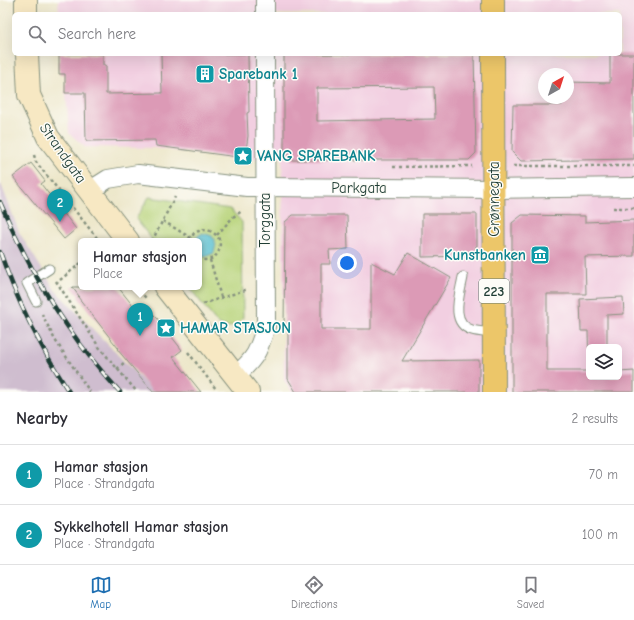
<!DOCTYPE html>
<html lang="en">
<head>
<meta charset="utf-8">
<style>
	:root { --surface:#fff; --page:#f7f7f7; --text:#2b2b33; --muted:#7c7c81; --line:#e1e1e2; --accent:#1f6fb2 }
	body { margin:0; font-family:"Comic Neue",sans-serif; background:var(--page); color:var(--text) }
	.controls { position:absolute; right:12px; bottom:12px; display:grid; overflow:hidden; border-radius:6px; box-shadow:0 4px 16px #0002 }
	.controls button { width:36px; height:36px; display:grid; place-items:center; padding:0; border:0; border-bottom:1px solid var(--line); background:var(--surface); color:var(--text); font:20px sans-serif }
	.compass { position:absolute; left:538px; top:68px; width:36px; height:36px; border-radius:50%; background:var(--surface); box-shadow:0 4px 16px #0002; rotate:39deg }
	.you { position:absolute; left:347px; top:263px; width:14px; height:14px; margin:-10px; border:3px solid #fff; border-radius:50%; background:#1a73e8; box-shadow:0 0 0 6px #1a73e833 }
	.badge { display:grid; place-items:center; width:26px; height:26px; border-radius:50%; background:var(--accent); color:#fff; font-size:13px; font-weight:700 }
	.pin { position:absolute; translate:-50% -33px; filter:drop-shadow(0 1px 2px #0008) }
	.pin::after { content:''; position:absolute; top:21px; width:14px; height:12px; background:inherit; clip-path:polygon(0 0,100% 0,50% 100%) }
	.popup { position:absolute; left:78px; top:238px; width:124px; height:52px; box-sizing:border-box; display:grid; place-content:center; border-radius:6px; background:var(--surface); filter:drop-shadow(0 1px 3px #0005); font-size:13px; white-space:nowrap; color:var(--muted) }
	.popup b { font-size:15px; color:var(--text) }
	.popup::after { content:''; position:absolute; left:50%; top:100%; margin-left:-8px; border:8px solid transparent; border-top-color:var(--surface) }
	.list { margin:0; padding:0; list-style:none }
	h2 { display:flex; justify-content:space-between; align-items:center; height:52px; margin:0; padding:0 16px; font-size:17px }
	h2 small { font-size:13px; font-weight:400; color:var(--muted) }
	.list li { display:grid; grid-template-columns:26px 1fr auto; gap:12px; align-items:center; box-sizing:border-box; height:60px; padding:0 16px; border-top:1px solid var(--line) }
	.list b { display:block; font-size:15px; white-space:nowrap }
	.list p { margin:0; font-size:13px; white-space:nowrap; color:var(--muted) }
	.list em { font-size:13px; font-style:normal; color:var(--muted) }
	.icon { flex:none; width:22px; height:22px; fill:none; stroke:currentColor; stroke-width:2; stroke-linecap:round; stroke-linejoin:round }
	.map { position:relative; flex:none; width:634px; height:392px; overflow:hidden }
	.search { position:absolute; background:var(--surface); box-shadow:0 4px 16px #0002; left:12px; right:12px; top:12px; height:44px; display:flex; align-items:center; gap:10px; box-sizing:border-box; padding:0 14px; border-radius:6px; color:var(--muted); font-size:15px }
	.sheet { height:172px; background:var(--surface) }
	nav { display:flex; justify-content:space-around; align-items:center; box-sizing:border-box; height:56px; border-top:1px solid var(--line); background:var(--surface); font-size:11px; color:var(--muted) }
	nav a { display:grid; justify-items:center; gap:2px }
	nav .on { color:var(--accent) }
	.map>svg:first-child { display:block }
</style>
</head>
<body>
<div class="map">
<svg width="634" height="392" viewBox="0 0 634 392">
	<rect width="100%" height="100%" fill="#fdfcf7"/>
	<filter id="ink" filterUnits="userSpaceOnUse"><feTurbulence type="fractalNoise" baseFrequency=".025" numOctaves="2"/><feDisplacementMap in="SourceGraphic" scale="8" xChannelSelector="R" yChannelSelector="G"/><feConvolveMatrix kernelMatrix="1 2 1 2 8 2 1 2 1" color-interpolation-filters="sRGB"/></filter>
	<filter id="wash" filterUnits="userSpaceOnUse"><feTurbulence type="fractalNoise" baseFrequency=".012" numOctaves="4" result="noise"/><feDisplacementMap in="SourceGraphic" scale="16" xChannelSelector="R" yChannelSelector="G"/><feGaussianBlur stdDeviation="0.9" result="paint"/><feColorMatrix in="noise" values="0 0 0 0 0 0 0 0 0 0 0 0 0 0 0 0 0 1.4 0 .05"/><feComposite in="paint" operator="in"/></filter>
	<g filter="url(#wash)">
		<rect width="100%" height="100%" fill="#ede7ca"/>
		<!-- built -->
		<path fill="#f2cfe1" fill-rule="evenodd" d="M58,0H634V392H292L284,380L282,156L239,160L154,148L85,147L69,133L63,54H620V14H59ZM544,74H568V98H544ZM589,347H619V377H589Z"/>
		<!-- industrial -->
		<polygon fill="#cfbdcf" points="0,181 19,232 55,290 154,392 0,392"/>
		<!-- green -->
		<polygon fill="#b7d379" stroke="#6b8856" points="149,197 230,209 242,222 243,317 238,325 228,327 218,324 189,287 199,287 199,241 153,241 136,219"/>
		<!-- water -->
		<polygon fill="#51bcce" stroke="#387c81" points="203,233 212,236 216,244 214,253 205,257 199,256 199,241 193,241 199,235"/>
		<g id="blocks">
			<!-- building -->
			<g fill="#dc9ab6" fill-rule="evenodd">
				<polygon points="59,54 103,54 103,65 106,65 106,94 162,93 161,54 248,54 249,112 247,113 248,136 245,158 156,146 155,140 86,141 85,93 65,93 65,74 59,74"/>
				<path d="M284,54H474L476,153L469,160H292L284,153ZM434,87L435,119L317,121V88Z"/>
				<polygon points="610,54 634,54 634,159 521,161 512,152 513,105 562,105 563,98 568,98 568,82 610,83"/>
				<polygon points="31,163 45,181 41,184 76,229 64,239 13,177"/>
				<polygon points="422,214 477,214 477,246 476,246 475,256 422,257"/>
				<polygon points="293,215 347,215 348,249 329,250 330,264 321,264 321,329 371,329 371,262 395,274 408,253 451,278 402,361 479,360 479,392 296,392 288,379 288,328 284,328 285,222"/>
				<polygon points="522,215 585,216 585,222 634,220 634,256 585,257 586,294 547,294 547,371 589,371 588,331 581,331 580,299 623,297 624,314 607,315 607,347 589,347 589,377 619,377 619,372 634,371 634,392 512,392 512,223"/>
				<polygon points="72,287 118,287 142,317 150,311 157,318 182,350 173,357 201,392 153,392 117,349 118,348 78,297 79,296"/>
			</g>
		</g>
	</g>
	<g filter="url(#ink)">
		<use href="#blocks" fill-opacity="0" stroke="#86927f" stroke-width="1"/>
		<g fill="none" stroke-linecap="round" stroke-linejoin="round">
			<defs>
				<g id="service">
					<path d="M463,277C460,294 449,323 472,330C478,332 487,332 494,333"/>
					<polyline points="36,301 27,283 49,269"/>
				</g>
				<g id="minor">
					<polyline points="265,0 265,14"/>
					<polyline points="89,191 108,179 138,174 247,187 265,187 494,189 634,187"/>
					<path d="M235,376C256,358 258,352 266,326L265,54"/>
				</g>
				<g id="secondary">
					<polyline points="26,0 26,14"/>
					<polyline points="27,54 29,95 48,137 128,241"/>
					<polyline points="165,287 248,392"/>
				</g>
				<g id="primary">
					<polyline points="493,0 493,14"/>
					<polyline points="493,54 494,392"/>
				</g>
			</defs>
			<!-- service casing -->
			<use href="#service" stroke="#86927f" stroke-width="11"/>
			<!-- minor casing -->
			<use href="#minor" stroke="#86927f" stroke-width="20"/>
			<!-- secondary casing -->
			<use href="#secondary" stroke="#86927f" stroke-width="24"/>
			<!-- primary casing -->
			<use href="#primary" stroke="#86927f" stroke-width="24"/>
			<!-- path -->
			<g stroke="#86927f" stroke-width="2.5" stroke-dasharray="3 3" stroke-linecap="butt">
				<polyline points="34,155 36,162 97,238"/>
				<polyline points="513,166 634,166"/>
				<polyline points="393,167 472,166"/>
				<polyline points="613,208 634,208"/>
				<polyline points="163,221 191,238"/>
				<polyline points="217,235 233,217 242,211"/>
				<polyline points="152,241 175,197"/>
				<path d="M190,241L194,233C204,228 213,229 219,239C223,253 213,263 199,259"/>
				<polyline points="210,260 221,297"/>
				<polyline points="60,280 81,263"/>
				<polyline points="56,281 99,347 137,392"/>
				<polyline points="135,287 147,299"/>
				<polyline points="203,304 248,289"/>
				<polyline points="42,314 55,340 90,392"/>
				<polyline points="188,352 216,389"/>
				<polyline points="117,369 126,361"/>
			</g>
			<!-- service -->
			<use href="#service" stroke="#fff" stroke-width="9"/>
			<!-- minor -->
			<use href="#minor" stroke="#fff" stroke-width="18"/>
			<!-- secondary -->
			<use href="#secondary" stroke="#f7e8c3" stroke-width="22"/>
			<!-- primary -->
			<use href="#primary" stroke="#ecc669" stroke-width="22"/>
			<defs>
				<g id="rail">
					<path d="M0,202C29,271 69,337 120,392"/>
					<path d="M0,252C17,301 41,348 69,392"/>
				</g>
			</defs>
			<!-- rail casing -->
			<use href="#rail" stroke="#1f3d34" stroke-width="4.5"/>
			<!-- rail -->
			<use href="#rail" stroke="#fdfcf7" stroke-width="3" stroke-dasharray="9" stroke-linecap="butt"/>
		</g>
	</g>
	<!-- icons -->
	<defs>
		<symbol id="building-square" viewBox="-11 -11 22 22"><rect x="-9" y="-9" width="18" height="18" rx="4" fill="#0f9aa8" stroke="#fdfcf7"/><path d="M-4-6H4V6H1V3H-1V6H-4ZM-2.5-4.3h1.7v1.8h-1.7ZM.8-4.3h1.7v1.8H.8ZM-2.5-1h1.7V.8h-1.7ZM.8-1h1.7V.8H.8Z" fill="#fff"/></symbol>
		<symbol id="sight-square" viewBox="-11 -11 22 22"><rect x="-9" y="-9" width="18" height="18" rx="4" fill="#0f9aa8" stroke="#fdfcf7"/><path d="M0-6L1.8-2.2L6-1.7L2.9 1.2L3.7 5.4L0 3.3L-3.7 5.4L-2.9 1.2L-6-1.7L-1.8-2.2Z" fill="#fff"/></symbol>
		<symbol id="museum-square" viewBox="-11 -11 22 22"><rect x="-9" y="-9" width="18" height="18" rx="4" fill="#0f9aa8" stroke="#fdfcf7"/><path d="M0-6L6-3V-2H-6V-3ZM-5-1h2V3h-2ZM-1-1h2V3h-2ZM3-1h2V3H3ZM-6 4H6V6H-6Z" fill="#fff"/></symbol>
	</defs>
	<g fill-rule="evenodd">
		<use href="#building-square" x="194" y="63" width="22" height="22"/>
		<use href="#sight-square" x="232" y="145" width="22" height="22"/>
		<use href="#museum-square" x="529" y="244" width="22" height="22"/>
		<use href="#sight-square" x="155" y="317" width="22" height="22"/>
	</g>
	<g text-anchor="middle" dominant-baseline="central" stroke-width="3" stroke-linejoin="round" paint-order="stroke">
		<!-- shield labels -->
		<rect fill="#fdfcf7" stroke="#62766e" stroke-width="1" x="479" y="279" width="30" height="24" rx="3"/>
		<g font-size="14" font-weight="bold" fill="#1f3d34">
			<text x="494" y="291">223</text>
		</g>
		<!-- culture labels -->
		<g font-size="15" font-weight="bold" fill="#0d838f" stroke="#fdfcf7" text-anchor="start">
			<text x="219" y="74">Sparebank 1</text>
			<text x="257" y="156">VANG SPAREBANK</text>
			<text x="526" y="255" text-anchor="end">Kunstbanken</text>
			<text x="180" y="328">HAMAR STASJON</text>
		</g>
		<!-- street labels -->
		<g font-size="15" fill="#1f3d34" stroke="#fdfcf7">
			<text transform="translate(63 153) rotate(55)">Strandgata</text>
			<text x="359" y="188">Parkgata</text>
			<text transform="translate(494 199) rotate(-90)">Grønnegata</text>
			<text transform="translate(265 220) rotate(-90)">Torggata</text>
		</g>
	</g>
</svg>
<div class="controls">
<button><svg class="icon" aria-label="layers" viewBox="0 0 24 24"><path d="M12 4l9 5-9 5-9-5zM3 14l9 5 9-5"/></svg></button>
</div>
<svg class="compass" viewBox="-18 -18 36 36"><path d="M0-13l5 13h-10z" fill="#e53935"/><path d="M0 13l5-13h-10z" fill="#7c7c81"/></svg>
<div class="you"></div>
<div class="pin badge" style="left:140px;top:336px;background:#0f9aa8">1</div>
<div class="popup"><b>Hamar stasjon</b>Place</div>
<div class="pin badge" style="left:60px;top:222px;background:#0f9aa8">2</div>
<div class="search"><svg class="icon" aria-label="search" viewBox="0 0 24 24"><circle cx="10" cy="10" r="6"/><path d="M15 15l6 6"/></svg>Search here</div>
</div>
<section class="sheet">
<h2>Nearby<small>2 results</small></h2>
<ul class="list">
<li><span class="badge" style="background:#0f9aa8">1</span><div><b>Hamar stasjon</b><p>Place · Strandgata</p></div><em>70 m</em></li>
<li><span class="badge" style="background:#0f9aa8">2</span><div><b>Sykkelhotell Hamar stasjon</b><p>Place · Strandgata</p></div><em>100 m</em></li>
</ul>
</section>
<nav>
<a class="on"><svg class="icon" aria-label="map" viewBox="0 0 24 24"><path d="M3 6l6-2 6 2 6-2v14l-6 2-6-2-6 2zM9 4v14M15 6v14"/></svg>Map</a>
<a><svg class="icon" aria-label="directions" viewBox="0 0 24 24"><path d="M12 3l9 9-9 9-9-9zM9 14v-3h6M13 9l2 2-2 2"/></svg>Directions</a>
<a><svg class="icon" aria-label="saved" viewBox="0 0 24 24"><path d="M7 4h10v16l-5-4-5 4z"/></svg>Saved</a>
</nav>
</body>
</html>
